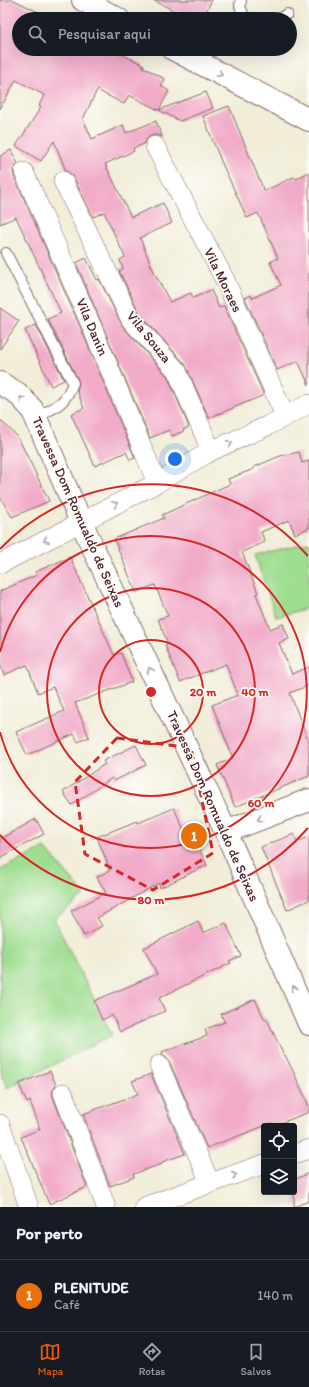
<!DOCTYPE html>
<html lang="pt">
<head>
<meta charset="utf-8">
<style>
	:root { --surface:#171b24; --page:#20242c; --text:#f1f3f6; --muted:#9ea1a6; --line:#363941; --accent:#ea580c }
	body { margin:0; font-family:Itim,sans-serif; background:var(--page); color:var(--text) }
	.controls { position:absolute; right:12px; bottom:12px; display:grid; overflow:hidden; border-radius:4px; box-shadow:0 4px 16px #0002 }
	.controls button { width:36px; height:36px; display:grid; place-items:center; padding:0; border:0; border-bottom:1px solid var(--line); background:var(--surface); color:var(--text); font:20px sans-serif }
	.you { position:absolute; left:175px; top:459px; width:14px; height:14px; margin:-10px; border:3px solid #fff; border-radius:50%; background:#1a73e8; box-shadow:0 0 0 6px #1a73e833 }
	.badge { display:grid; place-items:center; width:26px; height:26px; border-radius:50%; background:var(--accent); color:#fff; font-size:13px; font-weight:700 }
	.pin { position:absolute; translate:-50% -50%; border:2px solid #fff; box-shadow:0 1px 4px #0006 }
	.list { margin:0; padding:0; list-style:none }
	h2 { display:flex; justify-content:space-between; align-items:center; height:52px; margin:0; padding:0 16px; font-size:17px }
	h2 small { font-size:13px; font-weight:400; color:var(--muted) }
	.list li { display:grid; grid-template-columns:26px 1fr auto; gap:12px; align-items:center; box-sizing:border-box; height:72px; padding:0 16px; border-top:1px solid var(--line) }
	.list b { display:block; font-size:15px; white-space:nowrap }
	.list p { margin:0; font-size:13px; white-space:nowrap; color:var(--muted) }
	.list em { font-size:13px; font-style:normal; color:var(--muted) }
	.icon { flex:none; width:22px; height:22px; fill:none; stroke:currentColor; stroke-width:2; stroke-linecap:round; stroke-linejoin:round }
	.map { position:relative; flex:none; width:309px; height:1207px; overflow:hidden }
	.search { position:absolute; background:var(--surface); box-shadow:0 4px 16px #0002; left:12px; right:12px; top:12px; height:44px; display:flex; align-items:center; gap:10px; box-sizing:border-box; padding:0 14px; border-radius:22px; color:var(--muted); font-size:15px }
	.sheet { height:124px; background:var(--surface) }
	nav { display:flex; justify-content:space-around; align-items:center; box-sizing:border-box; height:56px; border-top:1px solid var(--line); background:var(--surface); font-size:11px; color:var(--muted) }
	nav a { display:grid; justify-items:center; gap:2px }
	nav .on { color:var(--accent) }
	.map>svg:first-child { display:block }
</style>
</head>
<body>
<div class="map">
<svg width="309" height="1207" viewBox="0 0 309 1207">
	<rect width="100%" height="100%" fill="#fdfcf7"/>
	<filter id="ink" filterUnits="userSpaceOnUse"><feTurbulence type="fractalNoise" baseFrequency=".025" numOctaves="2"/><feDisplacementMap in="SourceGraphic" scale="8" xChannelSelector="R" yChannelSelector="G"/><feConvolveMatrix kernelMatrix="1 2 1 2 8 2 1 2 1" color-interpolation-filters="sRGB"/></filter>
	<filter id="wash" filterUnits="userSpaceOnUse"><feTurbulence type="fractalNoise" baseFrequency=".012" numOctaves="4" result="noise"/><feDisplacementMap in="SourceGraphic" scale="16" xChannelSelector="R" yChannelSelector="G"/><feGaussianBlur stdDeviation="0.9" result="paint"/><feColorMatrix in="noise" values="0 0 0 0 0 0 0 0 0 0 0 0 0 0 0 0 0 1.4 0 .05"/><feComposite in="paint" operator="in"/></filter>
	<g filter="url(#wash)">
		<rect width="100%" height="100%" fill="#f1edd8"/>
		<!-- green -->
		<g fill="#9fdd91" stroke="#747e5e">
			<polygon points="309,542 309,608 276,617 255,555"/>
			<polygon points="45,848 85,895 54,919 112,1035 7,1088 0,1069 0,870"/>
		</g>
		<g id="blocks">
			<!-- building -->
			<g fill="#f1abc9">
				<polygon points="0,0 14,0 52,19 19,19 19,49 111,49 144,65 143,67 165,79 161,86 169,91 159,110 206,92 213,108 180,121 129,95 124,104 97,90 83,119 92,139 123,125 126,133 156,121 162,137 156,135 150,136 146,140 144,144 133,148 134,151 105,164 131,217 163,203 172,223 140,238 154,272 170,302 191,293 193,298 211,290 219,308 224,306 264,395 209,418 185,364 140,314 119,271 123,269 120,260 125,257 104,212 93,217 73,176 66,171 54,141 41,161 16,146 41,107 39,106 44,95 16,80 0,109"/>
				<polygon points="153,0 212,0 202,19 191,19"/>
				<polygon points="229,106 264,191 294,177 296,179 309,172 309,385 298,361 277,370 245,298 251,295 252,298 281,285 270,262 278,258 258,213 247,218 221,161 203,116"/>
				<polygon points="11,150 18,164 13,170 14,176 82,331 135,458 130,460 126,452 95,466 71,414 84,408 77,391 79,382 48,319 61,313 16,217 0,224 0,156"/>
				<polygon points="86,258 97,280 99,279 123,327 168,377 189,427 183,430 184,431 172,436 169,430 150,438 76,263"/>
				<polygon points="0,308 19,321 0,349"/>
				<polygon points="36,325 64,380 51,386 25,330"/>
				<polygon points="0,420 18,437 49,501 12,517 0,497"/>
				<polygon points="299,452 302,463 309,461 309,528 295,534 289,520 261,532 265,542 242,552 258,593 256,594 270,629 283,624 289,639 279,643 292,674 309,667 309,685 290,693 309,743 309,776 235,807 217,765 233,758 212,705 238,695 226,664 180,682 165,645 168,644 158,619 168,616 155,585 136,592 114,539 164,518 162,515 230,484 228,479 254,469 254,467 285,454 285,455"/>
				<polygon points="70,557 114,655 121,653 132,682 75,703 89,737 78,742 74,734 27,755 16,732 64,711 53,687 38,693 27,665 4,675 0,665 0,591 37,575 35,572"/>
				<polygon points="136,745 146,765 114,781 112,778 72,805 63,792 105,764 103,761"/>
				<polygon points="174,808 184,830 189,828 207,865 160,888 159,883 97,918 102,926 84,936 71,911 106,893 97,877 110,870 97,837 137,821 138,823"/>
				<polygon points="36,819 44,834 0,858 0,839"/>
				<polygon points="294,834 297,842 309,837 309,900 287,910 261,847"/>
				<polygon points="198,921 203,933 226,923 241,956 229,961 231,963 159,998 165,1011 120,1032 112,1015 102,1020 94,1001 157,974 144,948"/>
				<polygon points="255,999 265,1020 267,1019 284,1056 285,1055 293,1071 306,1099 309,1107 309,1112 273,1126 272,1123 207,1148 169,1061 163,1055 162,1052 207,1036 205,1029 225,1022 221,1014"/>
				<polygon points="50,1071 56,1085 52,1092 53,1097 87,1187 49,1204 21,1137 40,1129 30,1101 27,1103 19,1084"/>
				<polygon points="151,1074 185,1154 162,1162 162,1164 133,1174 134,1177 110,1186 83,1114 138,1094 132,1081"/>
				<polygon points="309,1173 309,1201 294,1207 294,1180"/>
			</g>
		</g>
	</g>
	<g filter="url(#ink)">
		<use href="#blocks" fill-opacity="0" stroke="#846768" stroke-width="1"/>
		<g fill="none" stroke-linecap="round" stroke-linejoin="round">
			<defs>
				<g id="lane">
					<polyline points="241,0 240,6 245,19"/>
					<polyline points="278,19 287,14"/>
					<polyline points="195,59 216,49"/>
					<path d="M6,253L73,383C64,406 55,407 35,418"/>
				</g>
				<g id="street">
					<polyline points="155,146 225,280 285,416"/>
					<polyline points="24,172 92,327 157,483"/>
					<polyline points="63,181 131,320 177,371 211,451"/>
					<polyline points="0,564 157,483 211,451 267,426 309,404"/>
					<polyline points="159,1065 210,1183"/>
					<polyline points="63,1093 106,1207"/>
					<polyline points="0,1124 29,1207"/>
					<polyline points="294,1154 309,1149"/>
					<polyline points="144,1207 264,1164"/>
				</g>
				<g id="secondary">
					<polyline points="83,0 118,19"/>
					<polyline points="173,49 309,120"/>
					<polyline points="0,383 17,393 32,409 81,522 226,832 309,1024"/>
					<polyline points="226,832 309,800"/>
				</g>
			</defs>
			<!-- lane casing -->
			<use href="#lane" stroke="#846768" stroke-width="12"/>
			<!-- street casing -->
			<use href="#street" stroke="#846768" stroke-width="20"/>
			<!-- secondary casing -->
			<use href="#secondary" stroke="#846768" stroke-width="24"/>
			<!-- lane -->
			<use href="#lane" stroke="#fff" stroke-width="10"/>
			<!-- street -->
			<use href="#street" stroke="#fff" stroke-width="19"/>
			<!-- secondary -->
			<use href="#secondary" stroke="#fff" stroke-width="22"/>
		</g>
		<!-- one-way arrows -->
		<defs><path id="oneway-chevron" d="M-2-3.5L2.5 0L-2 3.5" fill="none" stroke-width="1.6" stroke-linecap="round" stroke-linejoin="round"/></defs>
		<g stroke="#ae9aa0">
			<use href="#oneway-chevron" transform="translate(220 74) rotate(27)"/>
			<use href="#oneway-chevron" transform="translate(22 399) rotate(-132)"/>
			<use href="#oneway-chevron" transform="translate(230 443) rotate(-25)"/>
			<use href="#oneway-chevron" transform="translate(115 504) rotate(-27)"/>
			<use href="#oneway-chevron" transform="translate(46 540) rotate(153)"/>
			<use href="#oneway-chevron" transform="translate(150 670) rotate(-115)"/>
			<use href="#oneway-chevron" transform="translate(260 819) rotate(159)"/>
			<use href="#oneway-chevron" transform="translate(294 988) rotate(-113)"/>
			<use href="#oneway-chevron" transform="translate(234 1175) rotate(-19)"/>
		</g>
	</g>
	<!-- marked area -->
	<path fill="none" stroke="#d62828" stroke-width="3" stroke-dasharray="8 5" stroke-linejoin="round" d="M117,738L191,748L213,853L153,890L85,854L75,782Z"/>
	<!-- distance rings -->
	<g fill="none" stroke="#d62828" stroke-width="2">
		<circle cx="151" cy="692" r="52"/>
		<circle cx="151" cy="692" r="104"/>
		<path d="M0 652A156 156 0 1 1 0 732"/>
		<path d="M308 828A208 208 0 0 1 0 835M0 549A208 208 0 0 1 308 556"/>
	</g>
	<g text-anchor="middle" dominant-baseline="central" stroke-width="3.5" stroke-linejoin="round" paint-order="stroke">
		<!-- street labels -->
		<g font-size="14" fill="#4a1f2b" stroke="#fdfcf7">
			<text transform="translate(223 280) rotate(64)">Vila Moraes</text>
			<text transform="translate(92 327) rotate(67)">Vila Danin</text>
			<text transform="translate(149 337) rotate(51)">Vila Souza</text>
			<text transform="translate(78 512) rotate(66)">Travessa Dom Romualdo de Seixas</text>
			<text transform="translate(213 806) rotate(66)">Travessa Dom Romualdo de Seixas</text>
		</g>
	</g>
	<circle cx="151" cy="692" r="6" fill="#d62828" stroke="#fdfcf7" stroke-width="2"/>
	<g font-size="12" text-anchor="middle" font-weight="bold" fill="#d62828" stroke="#fdfcf7" stroke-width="3.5" stroke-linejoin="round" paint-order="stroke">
		<text x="203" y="696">20 m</text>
		<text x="255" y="696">40 m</text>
		<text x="261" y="807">60 m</text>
		<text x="151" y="904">80 m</text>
	</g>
</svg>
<div class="controls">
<button><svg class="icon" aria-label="locate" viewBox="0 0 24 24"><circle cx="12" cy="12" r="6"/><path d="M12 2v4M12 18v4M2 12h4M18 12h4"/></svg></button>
<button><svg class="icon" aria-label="layers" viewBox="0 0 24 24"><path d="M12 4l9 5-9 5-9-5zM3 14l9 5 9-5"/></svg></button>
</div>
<div class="you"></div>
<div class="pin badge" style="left:194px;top:836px;background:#e8710a">1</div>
<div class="search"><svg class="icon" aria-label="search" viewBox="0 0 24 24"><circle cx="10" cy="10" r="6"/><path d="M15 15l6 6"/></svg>Pesquisar aqui</div>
</div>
<section class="sheet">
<h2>Por perto<small></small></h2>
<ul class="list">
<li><span class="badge" style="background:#e8710a">1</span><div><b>PLENITUDE</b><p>Café</p></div><em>140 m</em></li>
</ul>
</section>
<nav>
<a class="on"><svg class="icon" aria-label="map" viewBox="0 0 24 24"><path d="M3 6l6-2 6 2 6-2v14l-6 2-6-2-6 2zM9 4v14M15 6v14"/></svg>Mapa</a>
<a><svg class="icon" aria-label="directions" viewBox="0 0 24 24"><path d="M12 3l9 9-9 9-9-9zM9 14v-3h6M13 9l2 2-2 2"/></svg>Rotas</a>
<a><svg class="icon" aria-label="saved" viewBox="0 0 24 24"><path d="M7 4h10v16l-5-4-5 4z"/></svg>Salvos</a>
</nav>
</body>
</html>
